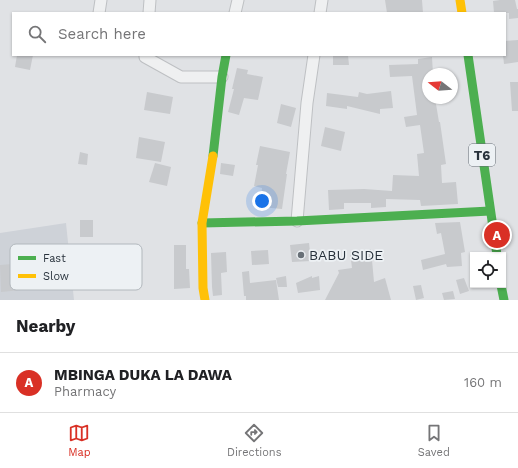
<!DOCTYPE html>
<html lang="en">
<head>
<meta charset="utf-8">
<style>
	:root { --surface:#fff; --page:#f6f6f6; --text:#202124; --muted:#757577; --line:#e0e0e0; --accent:#d93025 }
	body { margin:0; font-family:"Work Sans",sans-serif; background:var(--page); color:var(--text) }
	.controls { position:absolute; right:12px; bottom:12px; display:grid; overflow:hidden; border-radius:0px; box-shadow:0 1px 3px #0004 }
	.controls button { width:36px; height:36px; display:grid; place-items:center; padding:0; border:0; border-bottom:1px solid var(--line); background:var(--surface); color:var(--text); font:20px sans-serif }
	.compass { position:absolute; left:422px; top:68px; width:36px; height:36px; border-radius:50%; background:var(--surface); box-shadow:0 1px 3px #0004; rotate:287deg }
	.you { position:absolute; left:262px; top:201px; width:14px; height:14px; margin:-10px; border:3px solid #fff; border-radius:50%; background:#1a73e8; box-shadow:0 0 0 6px #1a73e833 }
	.badge { display:grid; place-items:center; width:26px; height:26px; border-radius:50%; background:var(--accent); color:#fff; font-size:13px; font-weight:700 }
	.pin { position:absolute; translate:-50% -50%; border:2px solid #fff; box-shadow:0 1px 4px #0006 }
	.list { margin:0; padding:0; list-style:none }
	h2 { display:flex; justify-content:space-between; align-items:center; height:52px; margin:0; padding:0 16px; font-size:17px }
	h2 small { font-size:13px; font-weight:400; color:var(--muted) }
	.list li { display:grid; grid-template-columns:26px 1fr auto; gap:12px; align-items:center; box-sizing:border-box; height:60px; padding:0 16px; border-top:1px solid var(--line) }
	.list b { display:block; font-size:15px; white-space:nowrap }
	.list p { margin:0; font-size:13px; white-space:nowrap; color:var(--muted) }
	.list em { font-size:13px; font-style:normal; color:var(--muted) }
	.icon { flex:none; width:22px; height:22px; fill:none; stroke:currentColor; stroke-width:2; stroke-linecap:round; stroke-linejoin:round }
	.map { position:relative; flex:none; width:518px; height:300px; overflow:hidden }
	.search { position:absolute; background:var(--surface); box-shadow:0 1px 3px #0004; left:12px; right:12px; top:12px; height:44px; display:flex; align-items:center; gap:10px; box-sizing:border-box; padding:0 14px; border-radius:0px; color:var(--muted); font-size:15px }
	.sheet { height:112px; background:var(--surface) }
	nav { display:flex; justify-content:space-around; align-items:center; box-sizing:border-box; height:56px; border-top:1px solid var(--line); background:var(--surface); font-size:11px; color:var(--muted) }
	nav a { display:grid; justify-items:center; gap:2px }
	nav .on { color:var(--accent) }
	.map>svg:first-child { display:block }
</style>
</head>
<body>
<div class="map">
<svg width="518" height="300" viewBox="0 0 518 300">
	<rect width="100%" height="100%" fill="#e0e2e5"/>
	<!-- built -->
	<polygon fill="#ced2d8" points="66,223 74,300 0,300 0,233"/>
	<!-- building -->
	<g fill="#c8cacd">
		<polygon points="385,0 422,0 423,13 387,13"/>
		<polygon points="500,0 515,0 517,9 518,9 518,18 509,19 509,13 494,13 493,1"/>
		<polygon points="518,40 518,62 504,64 503,55 505,55 505,41"/>
		<polygon points="17,55 33,55 30,70 15,67"/>
		<polygon points="333,55 348,55 349,65 333,65"/>
		<polygon points="432,57 433,74 428,74 428,98 435,98 439,122 440,122 446,164 441,165 442,183 456,182 458,204 421,206 420,200 386,199 386,207 371,208 371,203 344,203 344,209 329,210 328,190 364,189 392,191 393,175 419,176 417,154 424,153 420,125 406,127 404,117 417,115 412,76 390,77 389,65 418,64 418,59"/>
		<polygon points="237,68 248,70 247,74 263,77 258,100 244,98 239,115 228,112 234,89 232,89"/>
		<polygon points="510,82 518,82 518,111 512,111"/>
		<polygon points="391,91 393,108 380,109 380,114 347,106 347,109 326,106 327,93 358,97 359,92 367,94"/>
		<polygon points="147,92 173,97 170,114 144,110"/>
		<polygon points="281,104 296,108 291,127 277,123"/>
		<polygon points="325,127 345,132 341,151 321,146"/>
		<polygon points="139,137 165,142 161,162 136,158"/>
		<polygon points="260,146 290,152 286,174 287,174 282,209 260,207 262,188 254,186 258,165 256,165"/>
		<polygon points="80,152 88,154 87,165 78,164"/>
		<polygon points="155,163 171,167 167,186 149,182"/>
		<polygon points="221,163 235,165 233,176 220,174"/>
		<rect x="80" y="220" width="13" height="17"/>
		<polygon points="460,222 465,252 461,253 462,266 447,267 446,264 423,270 421,260 445,254 441,233 437,234 435,223"/>
		<polygon points="309,243 311,261 292,262 290,245"/>
		<polygon points="174,245 186,245 186,269 189,269 190,288 174,289"/>
		<polygon points="371,249 374,282 385,278 391,300 325,300 339,273 338,270 352,268 350,252"/>
		<polygon points="268,250 269,264 252,265 251,251"/>
		<polygon points="226,252 227,272 221,273 222,295 213,296 212,287 211,253"/>
		<polygon points="12,264 13,277 29,276 31,289 1,292 0,265"/>
		<polygon points="249,271 250,283 276,280 279,300 246,300 246,296 244,296 242,272"/>
		<polygon points="286,276 287,287 278,287 276,278"/>
		<polygon points="312,276 312,278 319,276 320,290 298,293 296,283"/>
		<polygon points="464,278 469,291 460,294 456,280"/>
		<polygon points="421,285 424,298 416,300 413,286"/>
		<polygon points="453,291 455,299 444,300 442,293"/>
	</g>
	<g fill="none" stroke-linecap="round" stroke-linejoin="round">
		<defs>
			<g id="street">
				<polyline points="99,13 101,0"/>
				<polyline points="149,13 150,0"/>
				<polyline points="235,13 238,0"/>
				<polyline points="320,13 322,0"/>
				<polyline points="145,55 145,57 181,77 222,77"/>
				<polyline points="297,221 307,103 314,55"/>
			</g>
		</defs>
		<!-- street casing -->
		<use href="#street" stroke="#bec0c3" stroke-width="13"/>
		<!-- street -->
		<use href="#street" stroke="#eff0f1" stroke-width="11"/>
		<!-- fast -->
		<g stroke="#4caf50" stroke-width="9">
			<polyline points="468,55 497,255"/>
			<polyline points="213,156 222,77 226,55"/>
			<polyline points="202,223 297,221 490,211"/>
			<polyline points="501,285 504,300"/>
		</g>
		<!-- slow -->
		<g stroke="#ffc107" stroke-width="9">
			<polyline points="460,0 462,13"/>
			<polyline points="205,300 203,288 202,223 213,156"/>
		</g>
	</g>
	<!-- markers -->
	<circle fill="#687077" stroke="#edf1f4" stroke-width="1.5" cx="301" cy="255" r="4"/>
	<g text-anchor="middle" dominant-baseline="central" stroke-width="3.5" stroke-linejoin="round" paint-order="stroke">
		<!-- shield labels -->
		<rect fill="#edf1f4" stroke="#636b73" stroke-width="1" x="469" y="144" width="26" height="22" rx="3"/>
		<g font-size="13" font-weight="bold" fill="#28323c">
			<text x="482" y="155">T6</text>
		</g>
		<!-- poi labels -->
		<g font-size="14" fill="#28323c" stroke="#edf1f4" text-anchor="start">
			<text x="309" y="255">BABU SIDE</text>
		</g>
	</g>
	<!-- legend -->
	<rect x="10" y="244" width="132" height="46" rx="6" fill="#edf1f4" stroke="#b2b8bd" stroke-width="1"/>
	<rect x="18" y="256" width="18" height="4" fill="#4caf50"/>
	<rect x="18" y="274" width="18" height="4" fill="#ffc107"/>
	<g font-size="11" fill="#28323c">
		<text x="43" y="262">Fast</text>
		<text x="43" y="280">Slow</text>
	</g>
</svg>
<div class="controls">
<button><svg class="icon" aria-label="locate" viewBox="0 0 24 24"><circle cx="12" cy="12" r="6"/><path d="M12 2v4M12 18v4M2 12h4M18 12h4"/></svg></button>
</div>
<svg class="compass" viewBox="-18 -18 36 36"><path d="M0-13l5 13h-10z" fill="#e53935"/><path d="M0 13l5-13h-10z" fill="#757577"/></svg>
<div class="you"></div>
<div class="pin badge" style="left:497px;top:235px">A</div>
<div class="search"><svg class="icon" aria-label="search" viewBox="0 0 24 24"><circle cx="10" cy="10" r="6"/><path d="M15 15l6 6"/></svg>Search here</div>
</div>
<section class="sheet">
<h2>Nearby<small></small></h2>
<ul class="list">
<li><span class="badge">A</span><div><b>MBINGA DUKA LA DAWA</b><p>Pharmacy</p></div><em>160 m</em></li>
</ul>
</section>
<nav>
<a class="on"><svg class="icon" aria-label="map" viewBox="0 0 24 24"><path d="M3 6l6-2 6 2 6-2v14l-6 2-6-2-6 2zM9 4v14M15 6v14"/></svg>Map</a>
<a><svg class="icon" aria-label="directions" viewBox="0 0 24 24"><path d="M12 3l9 9-9 9-9-9zM9 14v-3h6M13 9l2 2-2 2"/></svg>Directions</a>
<a><svg class="icon" aria-label="saved" viewBox="0 0 24 24"><path d="M7 4h10v16l-5-4-5 4z"/></svg>Saved</a>
</nav>
</body>
</html>
